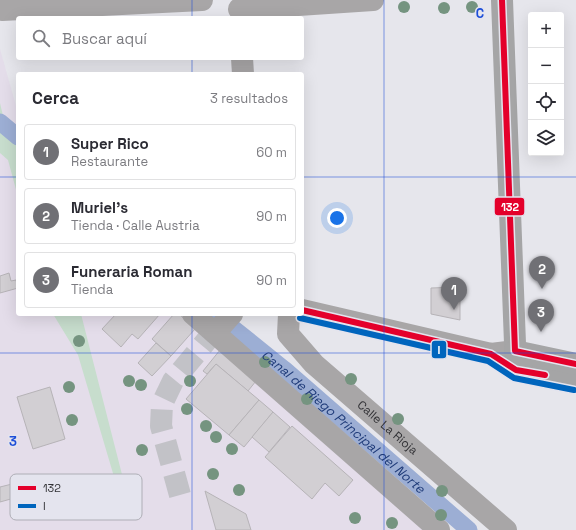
<!DOCTYPE html>
<html lang="es">
<head>
<meta charset="utf-8">
<style>
	:root { --surface:#fff; --page:#f2f2f3; --text:#2b2b33; --muted:#7c7c81; --line:#e1e1e2; --accent:#707075 }
	body { margin:0; font-family:"Space Grotesk",sans-serif; background:var(--page); color:var(--text) }
	.controls { position:absolute; right:12px; top:12px; display:grid; overflow:hidden; border-radius:4px; box-shadow:0 4px 16px #0002 }
	.controls button { width:36px; height:36px; display:grid; place-items:center; padding:0; border:0; border-bottom:1px solid var(--line); background:var(--surface); color:var(--text); font:20px sans-serif }
	.you { position:absolute; left:337px; top:218px; width:14px; height:14px; margin:-10px; border:3px solid #fff; border-radius:50%; background:#1a73e8; box-shadow:0 0 0 6px #1a73e833 }
	.badge { display:grid; place-items:center; width:26px; height:26px; border-radius:50%; background:var(--accent); color:#fff; font-size:13px; font-weight:700 }
	.pin { position:absolute; translate:-50% -33px; filter:drop-shadow(0 1px 2px #0008) }
	.pin::after { content:''; position:absolute; top:21px; width:14px; height:12px; background:inherit; clip-path:polygon(0 0,100% 0,50% 100%) }
	.list { margin:0; padding:0; list-style:none }
	h2 { display:flex; justify-content:space-between; align-items:center; height:52px; margin:0; padding:0 16px; font-size:17px }
	h2 small { font-size:13px; font-weight:400; color:var(--muted) }
	.list li { display:grid; grid-template-columns:26px 1fr auto; gap:12px; align-items:center; box-sizing:border-box; height:56px; margin:0 8px 8px; padding:0 8px; border:1px solid var(--line); border-radius:4px }
	.list b { display:block; font-size:15px; white-space:nowrap }
	.list p { margin:0; font-size:13px; white-space:nowrap; color:var(--muted) }
	.list em { font-size:13px; font-style:normal; color:var(--muted) }
	.icon { flex:none; width:22px; height:22px; fill:none; stroke:currentColor; stroke-width:2; stroke-linecap:round; stroke-linejoin:round }
	.map { position:relative; flex:none; width:576px; height:530px; overflow:hidden }
	.search { position:absolute; background:var(--surface); box-shadow:0 4px 16px #0002; left:16px; top:16px; width:288px; height:44px; display:flex; align-items:center; gap:10px; box-sizing:border-box; padding:0 14px; border-radius:4px; color:var(--muted); font-size:15px }
	.panel { position:absolute; background:var(--surface); box-shadow:0 4px 16px #0002; left:16px; top:72px; width:288px; height:244px; border-radius:4px }
	.map>svg:first-child { display:block }
</style>
</head>
<body>
<div class="map">
<svg width="576" height="530" viewBox="0 0 576 530">
	<rect width="100%" height="100%" fill="#e6e6ec"/>
	<!-- industrial -->
	<polygon fill="#e4ddea" points="0,49 18,113 18,314 179,314 425,530 0,530"/>
	<!-- green -->
	<g fill="#c7ddcd">
		<polygon points="0,103 8,137 16,143 18,150 18,197 8,160 0,153"/>
		<polygon points="53,314 81,314 128,498 120,497 78,355"/>
	</g>
	<g fill="none" stroke-linecap="round" stroke-linejoin="round">
		<!-- canal -->
		<g stroke="#9caed4" stroke-width="17">
			<polyline points="0,122 18,137"/>
			<path id="s1" d="M217,314L233,328L284,369L469,530"/>
		</g>
	</g>
	<!-- building -->
	<g fill="#d2cfd3" stroke="#b6b3b7">
		<polygon points="9,273 11,281 16,280 18,288 0,293 0,276"/>
		<polygon points="460,287 460,320 431,314 431,288"/>
		<polygon points="116,314 160,314 138,339 132,334 121,347 102,329"/>
		<polygon points="174,314 179,314 195,329 171,356 152,339"/>
		<polygon points="156,343 171,356 152,376 138,363"/>
		<polygon points="220,350 256,381 248,391 216,364 207,374 203,371"/>
		<polygon points="216,364 259,400 229,435 186,399"/>
		<polygon points="50,387 65,439 33,449 17,397"/>
		<polygon points="259,400 273,412 244,447 229,435"/>
		<polygon points="273,412 290,427 269,452 252,437"/>
		<polygon points="292,426 353,480 339,496 325,483 312,499 265,457"/>
		<polygon points="32,479 36,492 0,502 0,487"/>
		<polygon points="205,491 246,514 251,530 216,530"/>
	</g>
	<g fill="none" stroke-linecap="round" stroke-linejoin="round">
		<!-- minor-tunnel -->
		<polyline stroke="#c2c2c7" stroke-width="22" stroke-dasharray="22 11" stroke-linecap="butt" points="180,495 161,426 162,404 173,381 207,340 215,333"/>
		<!-- minor -->
		<g stroke="#a8a6a7" stroke-width="22">
			<polyline points="239,9 373,0"/>
			<polyline points="2,10 202,0"/>
			<polyline points="242,58 243,74"/>
			<polyline points="302,310 491,354 515,351"/>
			<polyline points="193,314 439,530"/>
			<path id="s2" d="M289,314L288,334L314,364L506,530"/>
			<polyline points="215,333 232,314"/>
		</g>
		<!-- highway -->
		<g stroke="#a5a5a6" stroke-width="22">
			<polyline points="502,0 516,370 552,377 576,382"/>
			<polyline points="515,351 576,364"/>
		</g>
		<defs>
			<g id="bus-1">
				<polyline points="502,0 515,351 576,364"/>
				<polyline points="302,310 491,354 516,370 545,375"/>
			</g>
			<polyline id="bus-2" points="300,318 488,361 514,378 574,390"/>
		</defs>
		<!-- bus-1 casing -->
		<use href="#bus-1" stroke="#e4e4ee" stroke-width="9"/>
		<!-- bus-2 casing -->
		<use href="#bus-2" stroke="#e4e4ee" stroke-width="9"/>
		<!-- bus-1 -->
		<use href="#bus-1" stroke="#e4002b" stroke-width="6"/>
		<!-- bus-2 -->
		<use href="#bus-2" stroke="#0065bd" stroke-width="6"/>
	</g>
	<!-- trees -->
	<g fill="#759480">
		<circle cx="404" cy="7" r="6"/>
		<circle cx="472" cy="7" r="6"/>
		<circle cx="444" cy="8" r="6"/>
		<circle cx="79" cy="341" r="6"/>
		<circle cx="265" cy="362" r="6"/>
		<circle cx="351" cy="379" r="6"/>
		<circle cx="129" cy="381" r="6"/>
		<circle cx="190" cy="381" r="6"/>
		<circle cx="141" cy="385" r="6"/>
		<circle cx="69" cy="387" r="6"/>
		<circle cx="307" cy="399" r="6"/>
		<circle cx="187" cy="409" r="6"/>
		<circle cx="398" cy="419" r="6"/>
		<circle cx="72" cy="420" r="6"/>
		<circle cx="206" cy="426" r="6"/>
		<circle cx="216" cy="437" r="6"/>
		<circle cx="232" cy="449" r="6"/>
		<circle cx="142" cy="450" r="6"/>
		<circle cx="213" cy="474" r="6"/>
		<circle cx="239" cy="490" r="6"/>
		<circle cx="442" cy="491" r="6"/>
		<circle cx="441" cy="515" r="6"/>
		<circle cx="355" cy="518" r="6"/>
		<circle cx="392" cy="523" r="6"/>
	</g>
	<!-- grid -->
	<path fill="none" stroke="#1d4ed8" stroke-width="1" stroke-opacity="0.55" d="M192,0V18M384,0V530M192,58V74M0,177H18M302,177H576M192,314V530M0,353H576"/>
	<g text-anchor="middle" dominant-baseline="central" stroke-width="3" stroke-linejoin="round" paint-order="stroke">
		<!-- street labels -->
		<g font-size="12" fill="#313135" stroke="#e4e4ee">
			<text stroke="none"><textPath href="#s2" startOffset="157">Calle La Rioja</textPath></text>
		</g>
		<!-- water labels -->
		<g font-size="13" font-style="italic" fill="#1f3b79" stroke="#e4e4ee">
			<text stroke="none"><textPath href="#s1" startOffset="166">Canal de Riego Principal del Norte</textPath></text>
		</g>
	</g>
	<!-- legend -->
	<rect x="10" y="474" width="132" height="46" rx="6" fill="#e4e4ee" stroke="#aeaeb6" stroke-width="1"/>
	<rect x="18" y="486" width="18" height="4" fill="#e4002b"/>
	<rect x="18" y="504" width="18" height="4" fill="#0065bd"/>
	<g font-size="11" fill="#313135">
		<text x="43" y="492">132</text>
		<text x="43" y="510">I</text>
	</g>
	<g font-size="13" text-anchor="middle" font-weight="bold" fill="#1d4ed8" stroke="#e4e4ee" stroke-width="3" stroke-linejoin="round" paint-order="stroke">
		<text x="480" y="18">C</text>
		<text x="13" y="446">3</text>
	</g>
	<g stroke="#e4e4ee" stroke-width="1.5">
		<rect x="494" y="197" width="31" height="19" rx="4" fill="#e4002b"/>
		<rect x="431" y="340" width="16" height="19" rx="4" fill="#0065bd"/>
	</g>
	<g font-size="11" text-anchor="middle" font-weight="bold" fill="#fff">
		<text x="510" y="211">132</text>
		<text x="439" y="354">I</text>
	</g>
</svg>
<div class="controls">
<button>+</button>
<button>−</button>
<button><svg class="icon" aria-label="locate" viewBox="0 0 24 24"><circle cx="12" cy="12" r="6"/><path d="M12 2v4M12 18v4M2 12h4M18 12h4"/></svg></button>
<button><svg class="icon" aria-label="layers" viewBox="0 0 24 24"><path d="M12 4l9 5-9 5-9-5zM3 14l9 5 9-5"/></svg></button>
</div>
<div class="you"></div>
<div class="pin badge" style="left:454px;top:310px">1</div>
<div class="pin badge" style="left:542px;top:289px">2</div>
<div class="pin badge" style="left:541px;top:332px">3</div>
<div class="search"><svg class="icon" aria-label="search" viewBox="0 0 24 24"><circle cx="10" cy="10" r="6"/><path d="M15 15l6 6"/></svg>Buscar aquí</div>
<section class="panel">
<h2>Cerca<small>3 resultados</small></h2>
<ul class="list">
<li><span class="badge">1</span><div><b>Super Rico</b><p>Restaurante</p></div><em>60 m</em></li>
<li><span class="badge">2</span><div><b>Muriel's</b><p>Tienda · Calle Austria</p></div><em>90 m</em></li>
<li><span class="badge">3</span><div><b>Funeraria Roman</b><p>Tienda</p></div><em>90 m</em></li>
</ul>
</section>
</div>
</body>
</html>
